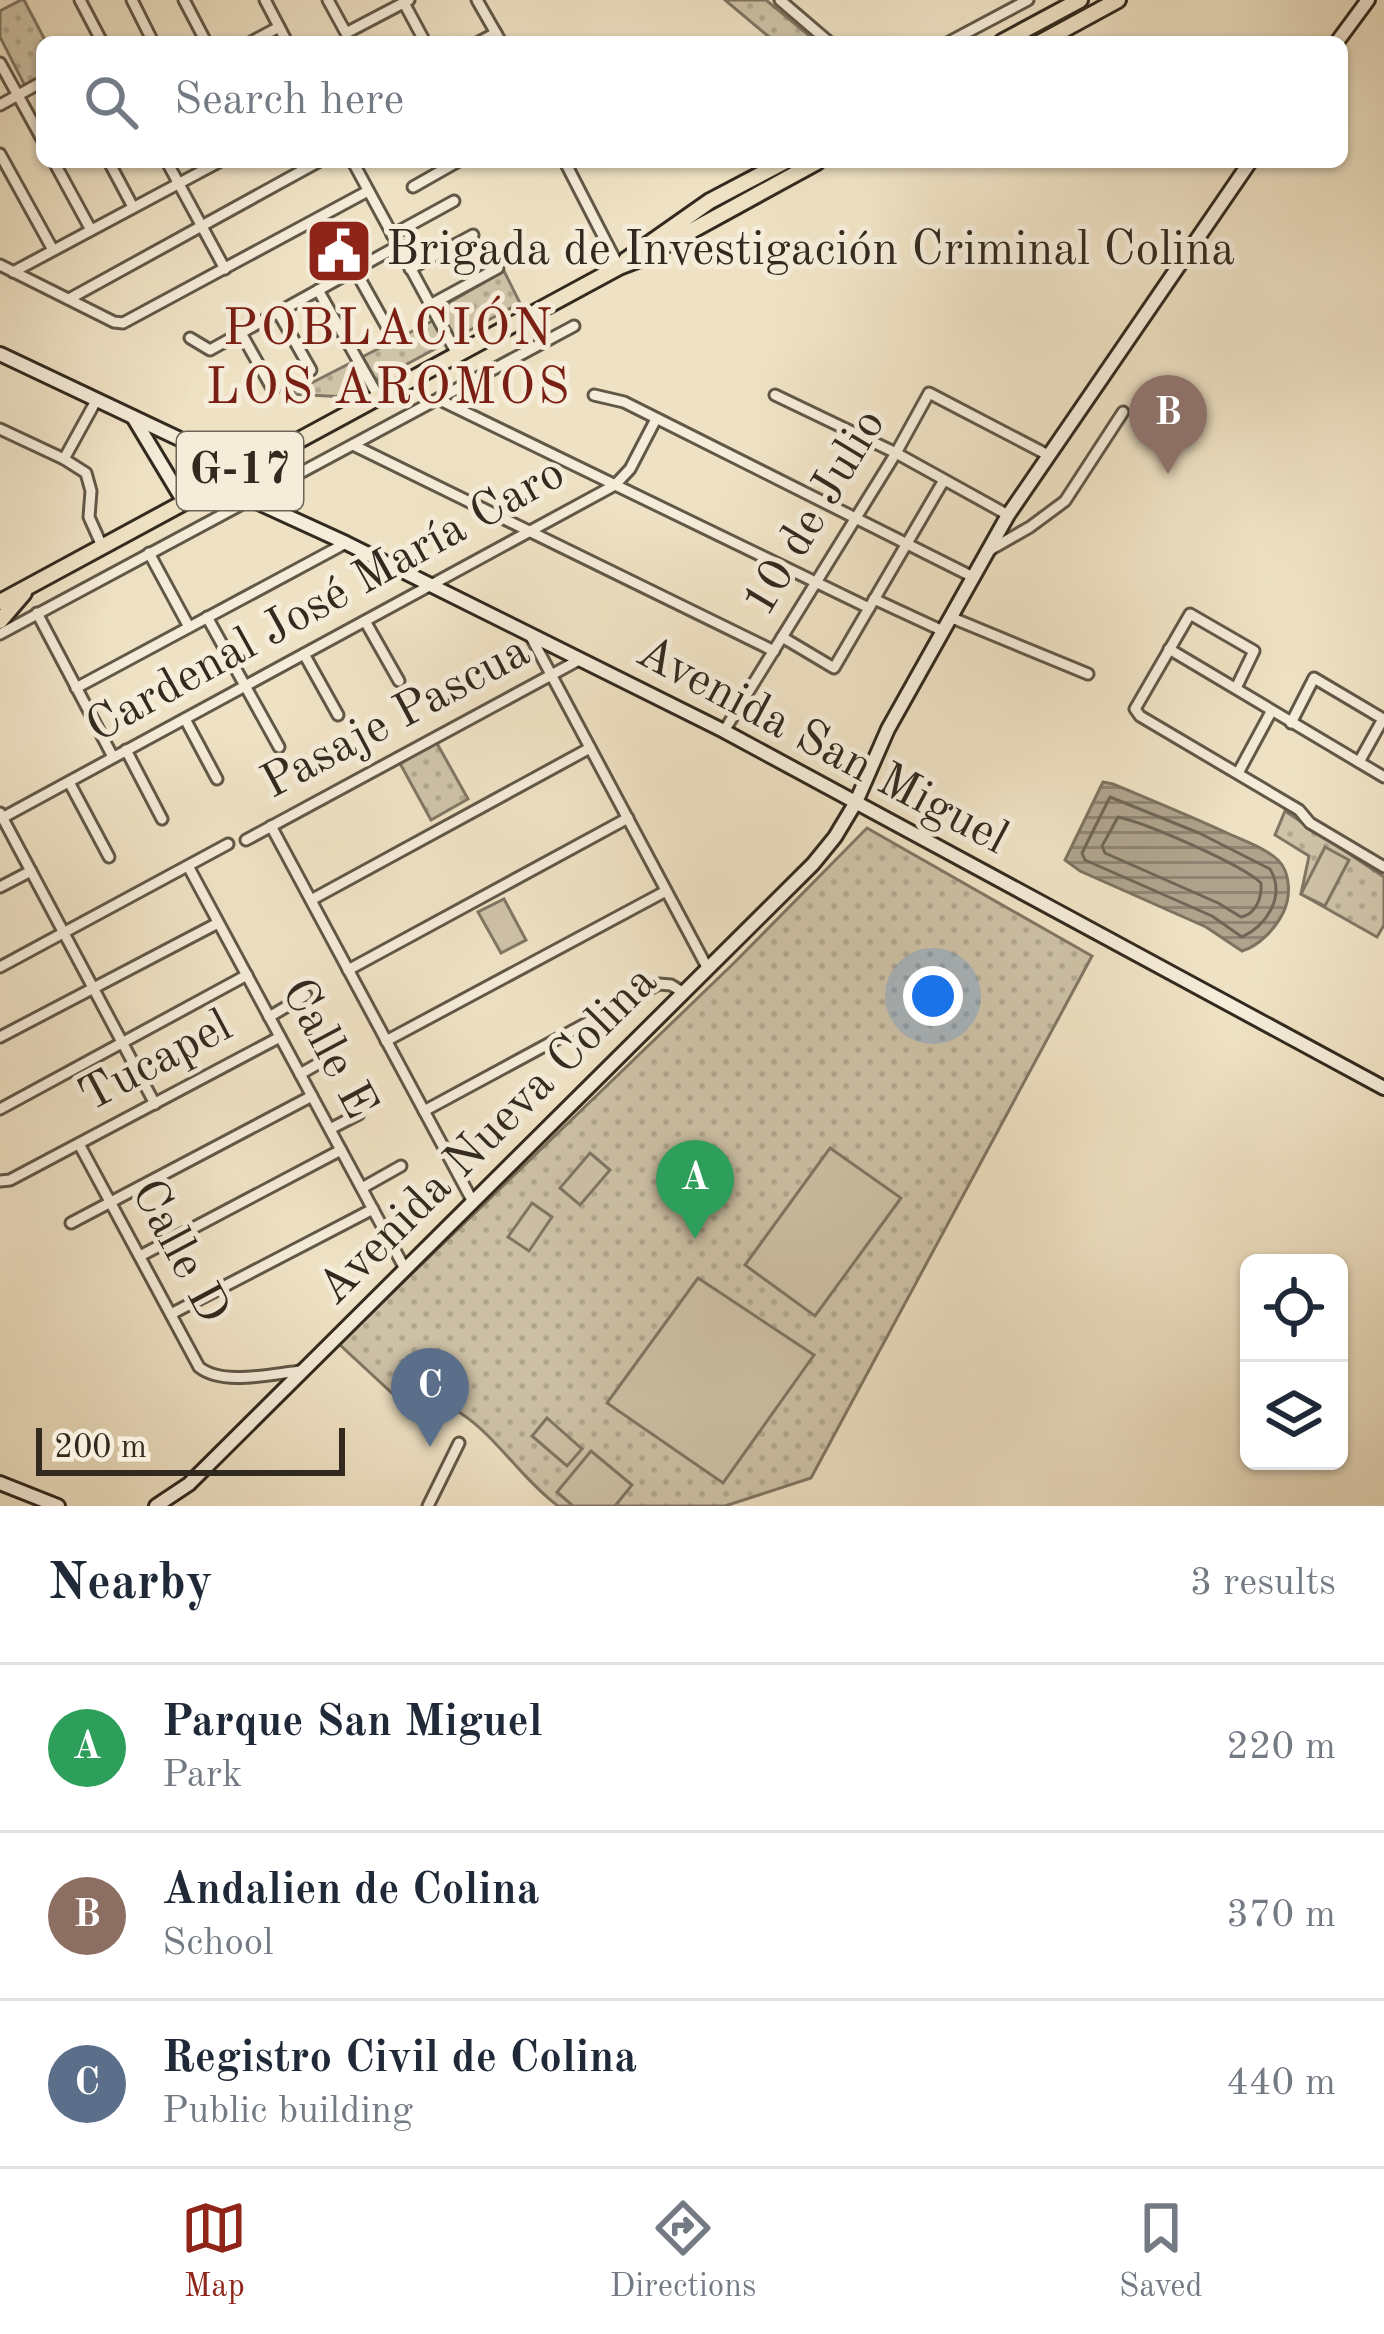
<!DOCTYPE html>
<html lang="en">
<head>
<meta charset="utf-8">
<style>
	:root { --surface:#fff; --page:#f2f2f3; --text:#1f2937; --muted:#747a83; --line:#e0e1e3; --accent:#8f2418 }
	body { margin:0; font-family:"Old Standard TT",serif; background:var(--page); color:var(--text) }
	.controls { position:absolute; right:36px; bottom:36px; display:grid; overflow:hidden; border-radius:18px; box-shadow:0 3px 9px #0004 }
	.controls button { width:108px; height:108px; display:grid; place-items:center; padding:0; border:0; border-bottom:3px solid var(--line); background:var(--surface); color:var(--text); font:60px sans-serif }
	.scale { position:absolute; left:36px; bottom:30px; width:309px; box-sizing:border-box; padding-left:12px; border:6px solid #332a1f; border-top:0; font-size:33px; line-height:42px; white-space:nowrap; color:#332a1f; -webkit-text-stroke:9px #f5ecd9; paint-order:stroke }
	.you { position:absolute; left:933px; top:996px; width:42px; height:42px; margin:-30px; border:9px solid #fff; border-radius:50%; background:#1a73e8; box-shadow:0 0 0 18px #1a73e833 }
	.badge { display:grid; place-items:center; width:78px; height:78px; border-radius:50%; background:var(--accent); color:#fff; font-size:39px; font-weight:700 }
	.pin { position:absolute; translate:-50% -99px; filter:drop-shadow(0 3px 6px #0008) }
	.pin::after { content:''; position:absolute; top:63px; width:42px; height:36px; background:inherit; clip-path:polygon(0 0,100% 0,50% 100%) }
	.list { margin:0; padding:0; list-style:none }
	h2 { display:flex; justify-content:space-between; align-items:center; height:156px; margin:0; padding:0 48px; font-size:51px }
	h2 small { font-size:39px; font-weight:400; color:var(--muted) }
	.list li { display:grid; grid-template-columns:78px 1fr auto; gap:36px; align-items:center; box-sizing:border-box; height:168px; padding:0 48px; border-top:3px solid var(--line) }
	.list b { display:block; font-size:45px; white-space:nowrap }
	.list p { margin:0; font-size:39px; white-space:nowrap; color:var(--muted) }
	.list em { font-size:39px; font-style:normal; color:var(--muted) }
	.icon { flex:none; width:66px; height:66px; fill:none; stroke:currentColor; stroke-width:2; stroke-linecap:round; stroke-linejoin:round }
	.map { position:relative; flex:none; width:1384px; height:1506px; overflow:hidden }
	.search { position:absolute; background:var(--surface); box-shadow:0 3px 9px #0004; left:36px; right:36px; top:36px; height:132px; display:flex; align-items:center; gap:30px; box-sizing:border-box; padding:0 42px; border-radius:18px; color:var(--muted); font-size:45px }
	.sheet { height:660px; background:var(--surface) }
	nav { display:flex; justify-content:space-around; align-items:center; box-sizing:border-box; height:168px; border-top:3px solid var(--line); background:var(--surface); font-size:33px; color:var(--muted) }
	nav a { display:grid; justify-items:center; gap:6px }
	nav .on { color:var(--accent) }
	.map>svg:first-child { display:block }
</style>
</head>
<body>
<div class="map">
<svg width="1384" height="1506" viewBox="0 0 1384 1506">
	<defs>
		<pattern id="green-dots" width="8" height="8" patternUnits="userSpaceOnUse" patternTransform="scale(3)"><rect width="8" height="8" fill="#cfc3a8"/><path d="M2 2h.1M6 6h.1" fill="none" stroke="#b2a890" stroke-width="1.8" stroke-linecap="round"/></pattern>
		<pattern id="water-rules" width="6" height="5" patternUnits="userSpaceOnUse" patternTransform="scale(3)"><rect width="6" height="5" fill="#afa38c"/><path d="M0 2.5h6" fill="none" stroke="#8f8572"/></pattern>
	</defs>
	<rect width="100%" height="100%" fill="#efe2c4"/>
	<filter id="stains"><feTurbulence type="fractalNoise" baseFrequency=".00167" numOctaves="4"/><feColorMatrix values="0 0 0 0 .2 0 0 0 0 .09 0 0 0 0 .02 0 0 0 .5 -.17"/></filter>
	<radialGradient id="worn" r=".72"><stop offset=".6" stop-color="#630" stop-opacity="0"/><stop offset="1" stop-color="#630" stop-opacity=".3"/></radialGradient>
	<!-- green -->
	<g fill="url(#green-dots)" stroke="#817664" stroke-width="3">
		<polygon points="21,0 24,0 46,42 42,42 42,77 25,86 0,37 0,11"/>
		<polygon points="725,0 766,0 817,42 775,42"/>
		<polygon points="504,271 520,303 346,397 290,394 440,317 438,309"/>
		<polygon points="434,738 468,799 431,820 397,758"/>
		<polygon points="1285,811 1384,877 1384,925 1377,937 1301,894 1309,856 1275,835"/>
		<path d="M867,828L1092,956L811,1478L725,1506H558C502,1464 476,1392 394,1395L339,1344L735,962Z"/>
	</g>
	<!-- pitch -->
	<g fill="#cfc3a8" stroke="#817664" stroke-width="3">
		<polygon points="1325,847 1349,860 1325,906 1301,894"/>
		<polygon points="504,899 526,940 501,953 478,912"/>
		<polygon points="830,1148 901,1198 815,1316 745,1265"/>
		<polygon points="590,1153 610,1170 580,1205 560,1188"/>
		<polygon points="532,1203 552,1217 529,1251 508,1237"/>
		<polygon points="698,1278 814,1355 723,1483 607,1403"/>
		<polygon points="547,1418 582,1449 567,1466 532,1436"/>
		<polygon points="591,1451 632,1485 615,1506 573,1506 557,1492"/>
	</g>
	<!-- water -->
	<path fill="url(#water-rules)" stroke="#7d7360" stroke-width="3" d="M1103,782L1113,784C1151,800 1190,816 1227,833C1243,840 1265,848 1278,860C1291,873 1291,897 1283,913C1275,929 1259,946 1242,951L1206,927L1080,871L1065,860Z"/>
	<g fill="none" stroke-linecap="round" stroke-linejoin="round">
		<!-- shore -->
		<g stroke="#716656" stroke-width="3">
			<path d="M1110,797L1199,833L1270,869C1286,896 1267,925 1242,937L1212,916L1085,860L1082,853Z"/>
			<path d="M1118,817C1146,823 1241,864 1261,883C1262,898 1256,914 1241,917L1218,903L1105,853L1102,846Z"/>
		</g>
		<defs>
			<g id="street">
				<polyline points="80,0 102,42"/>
				<polyline points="132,0 153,42"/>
				<polyline points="184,0 206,42"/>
				<polyline points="265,0 287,42"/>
				<polyline points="328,0 346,33 409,0"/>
				<polyline points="477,0 501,42"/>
				<polyline points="780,0 829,42"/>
				<polyline points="404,3 425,42"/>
				<polyline points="251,42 279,27"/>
				<polyline points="479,42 496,33"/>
				<polyline points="949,42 1028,0"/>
				<polyline points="0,63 42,139"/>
				<polyline points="0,105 42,82"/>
				<polyline points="0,154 53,250"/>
				<polyline points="54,162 91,230"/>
				<polyline points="109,162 133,207"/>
				<polyline points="167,162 225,269"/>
				<polyline points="353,162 457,354"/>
				<polyline points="565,162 619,267"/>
				<polyline points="413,187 457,162"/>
				<polyline points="392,235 454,201"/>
				<polyline points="0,265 114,322 123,323 368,191"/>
				<polyline points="410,269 473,235"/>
				<polyline points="355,270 388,329"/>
				<polyline points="13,272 219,162"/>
				<polyline points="318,290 378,396"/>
				<polyline points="69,299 318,162"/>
				<polyline points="430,305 498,268"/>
				<polyline points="278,312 311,370"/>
				<polyline points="241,333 273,390"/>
				<polyline points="190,338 210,350 398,246"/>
				<polyline points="594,395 624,402 973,577"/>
				<polyline points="775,395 896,453 1008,515"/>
				<polyline points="438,399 869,608"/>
				<polyline points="0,429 64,459 97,399"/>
				<polyline points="353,445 774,651"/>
				<polyline points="64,459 86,473 91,491 89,517 102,546"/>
				<polyline points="988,551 1030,527 1065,501 1123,412"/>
				<polyline points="149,553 189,627"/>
				<polyline points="874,599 943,631"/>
				<polyline points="37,613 113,757"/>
				<polyline points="207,617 279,747"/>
				<polyline points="950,617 1088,674"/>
				<polyline points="365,621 399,681"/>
				<polyline points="0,634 574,326"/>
				<polyline points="530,635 708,969"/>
				<polyline points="782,637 834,668 944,480"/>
				<polyline points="1169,649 1384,777"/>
				<polyline points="304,654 338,715"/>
				<polyline points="76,688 346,543"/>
				<polyline points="1236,688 1254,651 1190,614 1135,709 1140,716 1299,810 1310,823 1384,867"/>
				<polyline points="185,719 217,779"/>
				<polyline points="1291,723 1314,678 1383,719 1359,762"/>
				<polyline points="724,731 896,453 929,393 1048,455"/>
				<polyline points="126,750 162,819"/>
				<polyline points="1238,773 1271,712"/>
				<polyline points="69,782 109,857"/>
				<polyline points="0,813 155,1104"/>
				<polyline points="2,818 615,485 630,469 656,419"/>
				<polyline points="271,826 473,1202"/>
				<polyline points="246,840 579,660"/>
				<polyline points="188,866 404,1267"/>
				<polyline points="0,887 31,871"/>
				<polyline points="311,900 590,748"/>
				<polyline points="0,967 228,844"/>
				<polyline points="348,970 628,818"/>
				<polyline points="269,1017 306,995"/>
				<polyline points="0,1037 218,923"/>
				<polyline points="386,1041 666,891"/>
				<polyline points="300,1074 330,1057"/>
				<polyline points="0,1109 247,975"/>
				<polyline points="424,1111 659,984 671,985 684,993"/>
				<polyline points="330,1129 359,1114"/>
				<path d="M79,1144L199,1367C222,1386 271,1374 301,1371"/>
				<polyline points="0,1181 10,1180 280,1037"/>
				<polyline points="362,1188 401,1166"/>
				<polyline points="71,1223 312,1096"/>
				<polyline points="140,1256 341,1150"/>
				<polyline points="171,1314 373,1209"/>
				<polyline points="428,1506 459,1443"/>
			</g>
			<g id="secondary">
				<polyline points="1337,42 1368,0"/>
				<polyline points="0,354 243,469"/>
				<polyline points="133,417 184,502"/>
				<polyline points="217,484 346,543 724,731 1384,1088"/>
				<polyline points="0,1483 58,1506"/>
				<path d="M156,1506L189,1484C396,1276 606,1071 813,864L835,837L856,802L888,729L1008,515L1250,162"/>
			</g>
			<g id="primary">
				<polyline points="1002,42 1080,0"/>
				<polyline points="1041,42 1118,0"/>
				<polyline points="626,260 710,201 784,162"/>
				<polyline points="0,602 619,267 640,259 817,162"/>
				<polyline points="0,621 24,593"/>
			</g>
		</defs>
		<!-- street casing -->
		<use href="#street" stroke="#625848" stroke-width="15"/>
		<!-- secondary casing -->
		<use href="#secondary" stroke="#332a1f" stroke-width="18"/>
		<!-- primary casing -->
		<use href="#primary" stroke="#332a1f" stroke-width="20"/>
		<!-- street -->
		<use href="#street" stroke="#f5ecd9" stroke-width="9"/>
		<!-- secondary -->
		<use href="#secondary" stroke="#f5ecd9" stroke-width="12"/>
		<!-- primary -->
		<use href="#primary" stroke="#efe2c4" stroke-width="14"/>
	</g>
	<!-- icons -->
	<defs>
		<symbol id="civic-square" viewBox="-11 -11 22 22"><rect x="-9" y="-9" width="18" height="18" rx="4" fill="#8f2418" stroke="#f5ecd9"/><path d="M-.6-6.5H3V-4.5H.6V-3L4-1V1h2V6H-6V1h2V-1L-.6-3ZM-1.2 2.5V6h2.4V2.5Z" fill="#fff"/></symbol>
	</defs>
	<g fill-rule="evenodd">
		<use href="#civic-square" x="301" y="213" width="76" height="76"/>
	</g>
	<g text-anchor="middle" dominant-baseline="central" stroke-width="10" stroke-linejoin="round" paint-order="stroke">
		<!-- shield labels -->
		<rect fill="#f5ecd9" stroke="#6d6457" stroke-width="3" x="177" y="432" width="126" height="78" rx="9"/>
		<g font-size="45" font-weight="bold" fill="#332a1f">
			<text x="240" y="471">G-17</text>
		</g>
		<!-- poi labels -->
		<g font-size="48" fill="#332a1f" stroke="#f5ecd9" text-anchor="start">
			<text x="386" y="251">Brigada de Investigación Criminal Colina</text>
		</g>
		<!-- street labels -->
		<g font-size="48" fill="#332a1f" stroke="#f5ecd9">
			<text transform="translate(815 513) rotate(-59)">10 de Julio</text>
			<text transform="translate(326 601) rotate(-29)">Cardenal José María Caro</text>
			<text transform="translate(396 718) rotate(-28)">Pasaje Pascua</text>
			<text transform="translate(822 746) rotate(28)">Avenida San Miguel</text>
			<text transform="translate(328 1049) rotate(62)">Calle E</text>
			<text transform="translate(156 1062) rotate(-28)">Tucapel</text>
			<text transform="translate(488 1136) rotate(-45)">Avenida Nueva Colina</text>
			<text transform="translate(179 1252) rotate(62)">Calle D</text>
		</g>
		<!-- neighbourhood labels -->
		<g font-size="51" letter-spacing="3" fill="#7a1f14" stroke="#f5ecd9">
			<text x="389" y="330">POBLACIÓN<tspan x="389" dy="59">LOS AROMOS</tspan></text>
		</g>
	</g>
	<rect width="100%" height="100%" filter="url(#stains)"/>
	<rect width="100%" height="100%" fill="url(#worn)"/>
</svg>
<div class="controls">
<button><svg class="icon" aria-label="locate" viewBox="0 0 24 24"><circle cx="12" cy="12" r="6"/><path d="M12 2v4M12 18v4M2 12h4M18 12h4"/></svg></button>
<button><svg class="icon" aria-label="layers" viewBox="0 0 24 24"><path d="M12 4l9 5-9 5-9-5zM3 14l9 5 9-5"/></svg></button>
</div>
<div class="scale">200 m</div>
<div class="you"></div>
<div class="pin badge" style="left:695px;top:1239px;background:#2e9e5b">A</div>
<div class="pin badge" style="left:1168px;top:474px;background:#8d6e63">B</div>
<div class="pin badge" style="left:430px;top:1447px;background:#5c6f8a">C</div>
<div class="search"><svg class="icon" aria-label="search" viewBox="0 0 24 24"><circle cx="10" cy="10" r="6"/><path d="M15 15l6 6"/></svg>Search here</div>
</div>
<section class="sheet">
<h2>Nearby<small>3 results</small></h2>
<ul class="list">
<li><span class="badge" style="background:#2e9e5b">A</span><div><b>Parque San Miguel</b><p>Park</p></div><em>220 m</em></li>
<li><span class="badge" style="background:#8d6e63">B</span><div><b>Andalien de Colina</b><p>School</p></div><em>370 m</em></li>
<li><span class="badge" style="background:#5c6f8a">C</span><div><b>Registro Civil de Colina</b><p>Public building</p></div><em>440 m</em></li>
</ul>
</section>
<nav>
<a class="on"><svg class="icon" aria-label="map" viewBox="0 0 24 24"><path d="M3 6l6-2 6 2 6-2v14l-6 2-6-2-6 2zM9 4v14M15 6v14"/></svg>Map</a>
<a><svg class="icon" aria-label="directions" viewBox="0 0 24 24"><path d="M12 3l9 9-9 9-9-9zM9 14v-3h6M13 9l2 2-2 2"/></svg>Directions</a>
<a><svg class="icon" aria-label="saved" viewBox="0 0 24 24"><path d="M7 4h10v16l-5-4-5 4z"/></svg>Saved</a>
</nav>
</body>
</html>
